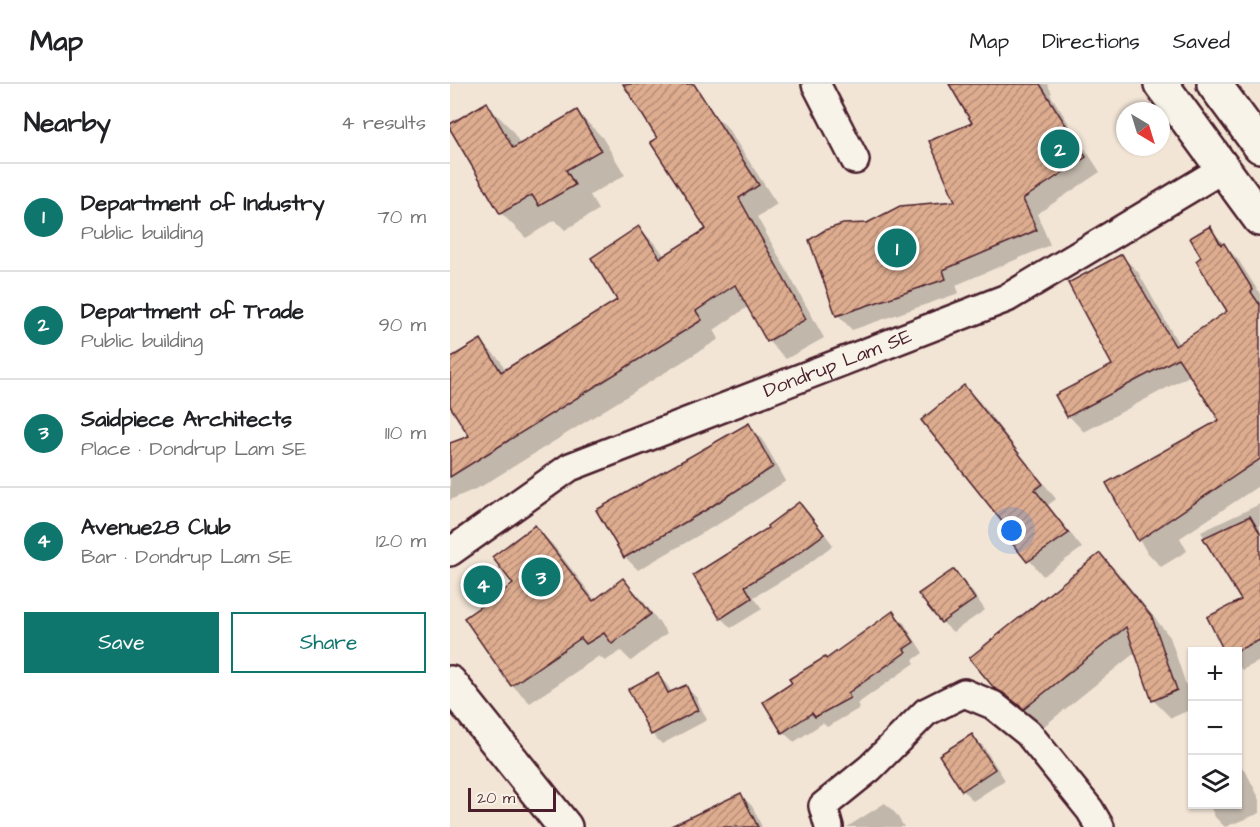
<!DOCTYPE html>
<html lang="en">
<head>
<meta charset="utf-8">
<style>
	:root { --surface:#fff; --page:#f6f6f6; --text:#202124; --muted:#757577; --line:#e0e0e0; --accent:#0f766e }
	body { margin:0; font-family:"Architects Daughter",sans-serif; background:var(--page); color:var(--text) }
	.controls { position:absolute; right:18px; bottom:18px; display:grid; overflow:hidden; border-radius:0px; box-shadow:0 2px 4px #0004 }
	.controls button { width:54px; height:54px; display:grid; place-items:center; padding:0; border:0; border-bottom:2px solid var(--line); background:var(--surface); color:var(--text); font:30px sans-serif }
	.compass { position:absolute; left:666px; top:18px; width:54px; height:54px; border-radius:50%; background:var(--surface); box-shadow:0 2px 4px #0004; rotate:142deg }
	.scale { position:absolute; left:18px; bottom:15px; width:88px; box-sizing:border-box; padding-left:6px; border:3px solid #4a1f2b; border-top:0; font-size:16px; line-height:21px; white-space:nowrap; color:#4a1f2b; -webkit-text-stroke:4px #f7f3e8; paint-order:stroke }
	.you { position:absolute; left:562px; top:447px; width:21px; height:21px; margin:-15px; border:4px solid #fff; border-radius:50%; background:#1a73e8; box-shadow:0 0 0 9px #1a73e833 }
	.badge { display:grid; place-items:center; width:39px; height:39px; border-radius:50%; background:var(--accent); color:#fff; font-size:20px; font-weight:700 }
	.pin { position:absolute; translate:-50% -50%; border:3px solid #fff; box-shadow:0 2px 6px #0006 }
	.list { margin:0; padding:0; list-style:none }
	h2 { display:flex; justify-content:space-between; align-items:center; height:78px; margin:0; padding:0 24px; font-size:26px }
	h2 small { font-size:20px; font-weight:400; color:var(--muted) }
	.list li { display:grid; grid-template-columns:39px 1fr auto; gap:18px; align-items:center; box-sizing:border-box; height:108px; padding:0 24px; border-top:2px solid var(--line) }
	.list b { display:block; font-size:22px; white-space:nowrap }
	.list p { margin:0; font-size:20px; white-space:nowrap; color:var(--muted) }
	.list em { font-size:20px; font-style:normal; color:var(--muted) }
	.actions { display:flex; gap:12px; padding:18px 24px }
	.actions a { flex:1; padding:14px 0; border:2px solid var(--accent); border-radius:0px; text-align:center; font-size:21px; color:var(--accent) }
	.actions .main { background:var(--accent); color:#fff }
	.icon { flex:none; width:33px; height:33px; fill:none; stroke:currentColor; stroke-width:2; stroke-linecap:round; stroke-linejoin:round }
	.map { position:relative; flex:none; width:810px; height:743px; overflow:hidden }
	header { display:flex; align-items:center; gap:36px; box-sizing:border-box; height:84px; padding:0 30px; background:var(--surface); border-bottom:2px solid var(--line) }
	header strong { font-size:28px }
	nav { display:flex; gap:33px; margin-inline-start:auto; font-size:21px }
	main { display:flex }
	aside { flex:1; background:var(--surface) }
	.map>svg:first-child { display:block }
</style>
</head>
<body>
<header>
<strong>Map</strong>
<nav><a>Map</a><a>Directions</a><a>Saved</a></nav>
</header>
<main>
<aside>
<h2>Nearby<small>4 results</small></h2>
<ul class="list">
<li><span class="badge">1</span><div><b>Department of Industry</b><p>Public building</p></div><em>70 m</em></li>
<li><span class="badge">2</span><div><b>Department of Trade</b><p>Public building</p></div><em>90 m</em></li>
<li><span class="badge">3</span><div><b>Saidpiece Architects</b><p>Place · Dondrup Lam SE</p></div><em>110 m</em></li>
<li><span class="badge">4</span><div><b>Avenue28 Club</b><p>Bar · Dondrup Lam SE</p></div><em>120 m</em></li>
</ul>
<div class="actions"><a class="main">Save</a><a>Share</a></div>
</aside>
<div class="map">
<svg width="810" height="743" viewBox="0 0 810 743">
	<defs>
		<pattern id="building-hatch" width="6" height="6" patternUnits="userSpaceOnUse" patternTransform="scale(1.5)"><rect width="6" height="6" fill="#dead90"/><path d="M-1 1l2-2M0 6l6-6M5 7l2-2" fill="none" stroke="#b68c76"/></pattern>
	</defs>
	<rect width="100%" height="100%" fill="#f2e5d6"/>
	<filter id="ink" filterUnits="userSpaceOnUse"><feTurbulence type="fractalNoise" baseFrequency=".0167" numOctaves="2"/><feDisplacementMap in="SourceGraphic" scale="12" xChannelSelector="R" yChannelSelector="G"/><feConvolveMatrix kernelMatrix="1 2 1 2 8 2 1 2 1" color-interpolation-filters="sRGB"/></filter>
	<g filter="url(#ink)">
		<!-- shadow -->
		<g fill="#0003">
			<polygon points="175,0 230,0 276,42 327,120 307,133 374,254 336,275 318,257 299,222 264,246 269,255 32,402 0,416 0,361 21,353 0,319 0,276 31,257 50,276 56,287 169,216 189,144 208,163 215,173 258,145 209,54"/>
			<polygon points="500,0 597,0 602,9 600,10 650,88 587,130 600,161 506,201 509,209 402,246 388,231 417,141 507,119 524,40"/>
			<polygon points="36,20 61,45 71,61 127,28 152,53 175,91 140,111 148,126 115,146 105,136 76,154 51,129 0,42"/>
			<polygon points="760,144 789,177 810,210 810,401 730,454 737,467 711,483 696,467 658,399 772,336 741,291 634,348 619,332 607,311 664,281 672,172 688,188 729,261 780,228 753,174"/>
			<polygon points="514,303 529,317 606,415 598,421 632,464 593,492 552,444 557,440"/>
			<polygon points="298,341 312,355 336,397 270,439 188,486 175,473"/>
			<polygon points="349,420 360,430 383,461 353,484 304,513 312,525 281,544 271,534 320,444"/>
			<polygon points="810,420 810,577 792,586 788,581 788,568 776,568 759,534 793,517 751,448"/>
			<polygon points="85,443 103,461 146,517 173,496 191,514 217,549 181,577 171,567 155,577 149,572 80,619 62,601 65,500"/>
			<polygon points="650,471 668,489 720,553 742,619 742,625 721,634 703,616 686,568 593,643 573,627 564,623 545,603"/>
			<polygon points="504,486 515,497 535,526 503,548 492,538"/>
			<polygon points="443,529 454,539 473,569 463,576 465,579 407,620 410,624 377,643 373,639 344,658 333,648 377,576"/>
			<polygon points="208,591 218,602 222,609 235,603 246,613 257,636 212,660 202,650"/>
			<polygon points="522,652 533,662 555,696 523,717 513,706"/>
			<polygon points="742,676 742,687 738,678"/>
			<polygon points="788,679 796,688 810,716 810,729 775,743 765,733 759,720 788,720"/>
			<polygon points="291,711 302,722 312,743 230,743 229,740"/>
			<polygon points="435,719 446,730 454,743 397,743"/>
		</g>
		<!-- building -->
		<g fill="url(#building-hatch)" stroke="#4a1f2b" stroke-width="1.5">
			<polygon points="173,0 244,0 309,101 289,114 356,235 317,258 285,201 246,227 252,236 0,393 0,359 19,352 0,322 0,274 31,255 51,288 167,216 141,174 189,142 210,174 256,145 200,58 207,54"/>
			<polygon points="499,0 590,0 636,73 573,115 587,146 493,186 496,195 386,232 359,156 375,146 393,140 417,139 450,122 505,117 479,57 522,39"/>
			<polygon points="37,18 63,64 127,26 151,66 116,86 125,101 89,122 82,111 50,130 0,45 0,40"/>
			<polygon points="760,142 771,161 774,159 803,206 801,208 810,221 810,375 688,457 656,399 769,336 728,274 617,333 605,311 662,281 618,199 672,170 725,262 777,227 746,177 751,173 740,154"/>
			<polygon points="514,301 593,400 585,406 619,449 577,478 550,444 554,440 471,336"/>
			<polygon points="299,339 323,383 256,426 174,474 146,426"/>
			<polygon points="349,418 374,450 342,474 295,502 302,514 270,535 243,491 318,444 317,442"/>
			<polygon points="800,432 810,449 810,556 786,567 774,567 757,533 791,516 753,454"/>
			<polygon points="85,441 143,517 173,494 201,530 162,560 154,549 136,560 131,554 61,602 14,534 63,500 42,473"/>
			<polygon points="650,469 702,533 727,606 702,617 676,543 574,625 553,609 544,604 519,574"/>
			<polygon points="504,485 525,515 491,539 468,510"/>
			<polygon points="443,527 464,558 454,565 456,568 398,609 400,614 365,633 362,629 332,649 313,618 342,599 339,595 375,573 376,575"/>
			<polygon points="208,589 218,609 236,601 248,626 201,651 178,605"/>
			<polygon points="522,650 545,685 512,707 489,671"/>
			<polygon points="291,709 308,743 219,743"/>
		</g>
		<g fill="none" stroke-linecap="round" stroke-linejoin="round">
			<defs>
				<g id="street">
					<polyline points="366,0 405,76"/>
					<path id="s1" d="M0,468L120,383L557,214L774,84"/>
					<polyline points="379,743 373,722 420,684 476,628 514,609 543,621 578,649 640,726 650,743"/>
				</g>
				<g id="secondary">
					<polyline points="711,0 810,135"/>
					<polyline points="764,0 810,62"/>
					<polyline points="0,599 115,743"/>
				</g>
			</defs>
			<!-- street casing -->
			<use href="#street" stroke="#4a1f2b" stroke-width="32"/>
			<!-- secondary casing -->
			<use href="#secondary" stroke="#4a1f2b" stroke-width="38"/>
			<!-- street -->
			<use href="#street" stroke="#f7f3e8" stroke-width="27"/>
			<!-- secondary -->
			<use href="#secondary" stroke="#f7f3e8" stroke-width="33"/>
		</g>
	</g>
	<g text-anchor="middle" dominant-baseline="central" stroke-width="4.5" stroke-linejoin="round" paint-order="stroke">
		<!-- street labels -->
		<g font-size="20" fill="#4a1f2b" stroke="#f7f3e8">
			<text stroke="none"><textPath href="#s1" startOffset="434">Dondrup Lam SE</textPath></text>
		</g>
	</g>
</svg>
<div class="controls">
<button>+</button>
<button>−</button>
<button><svg class="icon" aria-label="layers" viewBox="0 0 24 24"><path d="M12 4l9 5-9 5-9-5zM3 14l9 5 9-5"/></svg></button>
</div>
<svg class="compass" viewBox="-18 -18 36 36"><path d="M0-13l5 13h-10z" fill="#e53935"/><path d="M0 13l5-13h-10z" fill="#757577"/></svg>
<div class="scale">20 m</div>
<div class="you"></div>
<div class="pin badge" style="left:447px;top:164px">1</div>
<div class="pin badge" style="left:610px;top:65px">2</div>
<div class="pin badge" style="left:91px;top:493px">3</div>
<div class="pin badge" style="left:33px;top:501px">4</div>
</div>
</main>
</body>
</html>
